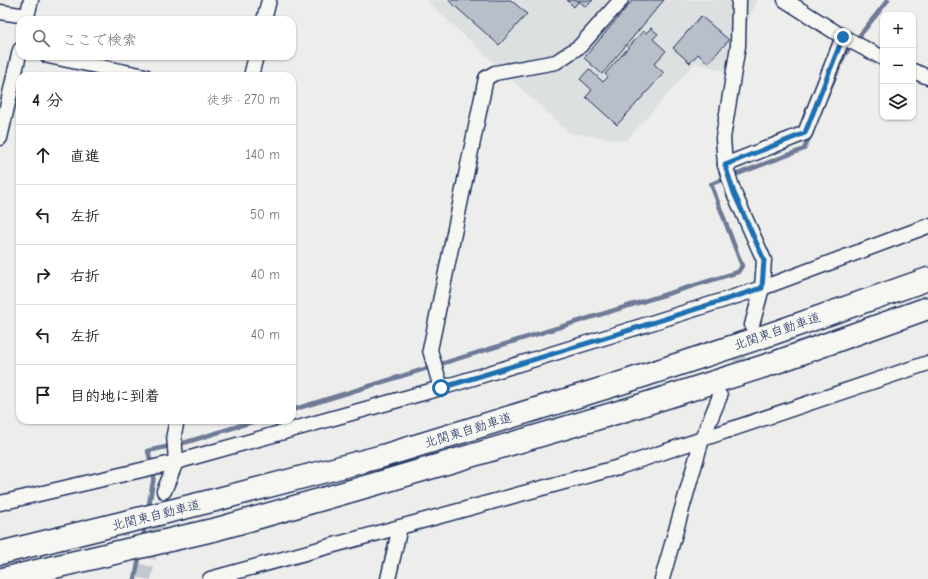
<!DOCTYPE html>
<html lang="ja">
<head>
<meta charset="utf-8">
<style>
	:root { --surface:#fff; --page:#f2f2f2; --text:#202124; --muted:#757577; --line:#e0e0e0 }
	body { margin:0; font-family:"Comic Neue","Klee One",sans-serif; background:var(--page); color:var(--text) }
	.controls { position:absolute; right:12px; top:12px; display:grid; overflow:hidden; border-radius:8px; box-shadow:0 1px 3px #0004 }
	.controls button { width:36px; height:36px; display:grid; place-items:center; padding:0; border:0; border-bottom:1px solid var(--line); background:var(--surface); color:var(--text); font:20px sans-serif }
	.stop { position:absolute; width:12px; height:12px; margin:-9px; border:3px solid #1f6fb2; border-radius:50%; background:#fff }
	.stop.end { background:#1f6fb2; border-color:#fff; box-shadow:0 1px 4px #0008 }
	.list { margin:0; padding:0; list-style:none }
	h2 { display:flex; justify-content:space-between; align-items:center; height:52px; margin:0; padding:0 16px; font-size:17px }
	h2 small { font-size:13px; font-weight:400; color:var(--muted) }
	.list li { display:grid; grid-template-columns:26px 1fr auto; gap:12px; align-items:center; box-sizing:border-box; height:60px; padding:0 16px; border-top:1px solid var(--line) }
	.list b { display:block; font-size:15px; white-space:nowrap }
	.list em { font-size:13px; font-style:normal; color:var(--muted) }
	.icon { flex:none; width:22px; height:22px; fill:none; stroke:currentColor; stroke-width:2; stroke-linecap:round; stroke-linejoin:round }
	.map { position:relative; flex:none; width:928px; height:579px; overflow:hidden }
	.search { position:absolute; background:var(--surface); box-shadow:0 1px 3px #0004; left:16px; top:16px; width:280px; height:44px; display:flex; align-items:center; gap:10px; box-sizing:border-box; padding:0 14px; border-radius:12px; color:var(--muted); font-size:15px }
	.panel { position:absolute; background:var(--surface); box-shadow:0 1px 3px #0004; left:16px; top:72px; width:280px; height:352px; border-radius:12px }
	.map>svg:first-child { display:block }
</style>
</head>
<body>
<div class="map">
<svg width="928" height="579" viewBox="0 0 928 579">
	<rect width="100%" height="100%" fill="#edeeec"/>
	<filter id="ink" filterUnits="userSpaceOnUse"><feTurbulence type="fractalNoise" baseFrequency=".025" numOctaves="2"/><feDisplacementMap in="SourceGraphic" scale="8" xChannelSelector="R" yChannelSelector="G"/><feConvolveMatrix kernelMatrix="1 2 1 2 8 2 1 2 1" color-interpolation-filters="sRGB"/></filter>
	<g filter="url(#ink)">
		<!-- built -->
		<polygon fill="#dde0e1" points="426,0 757,0 728,72 695,63 626,141 569,133"/>
		<g fill="none" stroke-linecap="round" stroke-linejoin="round">
			<!-- stream -->
			<g stroke="#6e7a96" stroke-width="4.5">
				<polyline points="826,97 845,54 888,0"/>
				<polyline points="292,410 738,272 742,266 711,184 804,149 811,134"/>
				<polyline points="148,510 154,476 148,451 187,442 258,420"/>
				<polyline points="143,539 145,523"/>
				<polyline points="135,579 140,553"/>
			</g>
		</g>
		<!-- building -->
		<g fill="#b9bfc8" stroke="#1b2f5e">
			<polygon points="448,0 511,0 527,14 499,45"/>
			<polygon points="567,0 593,0 586,7 579,1 574,7"/>
			<polygon points="633,0 664,0 602,74 584,58"/>
			<polygon points="701,16 729,40 708,63 698,54 690,63 673,48"/>
			<polygon points="651,28 658,34 653,39 666,51 654,64 664,73 617,125 586,97 592,90 580,79 589,69 603,82 608,77 605,74 643,31 646,33"/>
		</g>
		<g fill="none" stroke-linecap="round" stroke-linejoin="round">
			<!-- street-tunnel -->
			<g stroke="#c3c8d0" stroke-width="14" stroke-dasharray="14 7" stroke-linecap="butt">
				<polyline points="727,381 745,340"/>
				<polyline points="144,579 164,491"/>
			</g>
			<defs>
				<g id="street">
					<polyline points="785,0 843,37 883,58"/>
					<polyline points="0,12 27,16"/>
					<polyline points="26,20 31,0"/>
					<polyline points="264,20 269,0"/>
					<polyline points="48,56 145,76"/>
					<polyline points="913,71 928,77"/>
					<polyline points="251,76 256,56"/>
					<polyline points="0,138 20,50"/>
					<polyline points="725,165 723,138 738,46 739,0"/>
					<polyline points="752,325 762,288 764,260 734,193 725,165 805,133 843,37"/>
					<polyline points="441,388 430,350 486,78 495,73 556,62 580,46 621,0"/>
					<polyline points="164,491 176,462 174,434 177,420"/>
					<polyline points="0,503 176,462 441,388 613,335 762,288 928,226"/>
					<polyline points="210,579 619,467 928,363"/>
					<polyline points="388,579 400,527"/>
					<polyline points="662,579 702,439 720,396"/>
				</g>
				<g id="highway">
					<polyline points="0,553 215,500 383,456 621,383 771,334 928,279"/>
					<polyline points="3,579 217,529 382,482 629,409 771,364 928,308"/>
				</g>
			</defs>
			<!-- street casing -->
			<use href="#street" stroke="#1b2f5e" stroke-width="17"/>
			<!-- highway casing -->
			<use href="#highway" stroke="#1b2f5e" stroke-width="25"/>
			<!-- street -->
			<use href="#street" stroke="#f6f6f2" stroke-width="14"/>
			<!-- highway -->
			<use href="#highway" stroke="#f6f6f2" stroke-width="22"/>
		</g>
	</g>
	<g fill="none" stroke-linecap="round" stroke-linejoin="round" filter="url(#ink)">
		<!-- route -->
		<polyline stroke="#1f6fb2" stroke-width="5" points="441,388 614,335 762,288 764,260 734,193 725,165 805,133 843,37"/>
	</g>
	<g text-anchor="middle" dominant-baseline="central" stroke-width="3" stroke-linejoin="round" paint-order="stroke">
		<!-- street labels -->
		<g font-size="13" fill="#1b2f5e" stroke="#f6f6f2">
			<text transform="translate(777 331) rotate(-19)">北関東自動車道</text>
			<text transform="translate(468 430) rotate(-17)">北関東自動車道</text>
			<text transform="translate(156 515) rotate(-14)">北関東自動車道</text>
		</g>
	</g>
</svg>
<div class="controls">
<button>+</button>
<button>−</button>
<button><svg class="icon" aria-label="layers" viewBox="0 0 24 24"><path d="M12 4l9 5-9 5-9-5zM3 14l9 5 9-5"/></svg></button>
</div>
<div class="stop" style="left:441px;top:388px"></div>
<div class="stop end" style="left:843px;top:37px"></div>
<div class="search"><svg class="icon" aria-label="search" viewBox="0 0 24 24"><circle cx="10" cy="10" r="6"/><path d="M15 15l6 6"/></svg>ここで検索</div>
<section class="panel">
<h2>4 分<small>徒歩 · 270 m</small></h2>
<ul class="list">
<li><svg class="icon" aria-label="ahead" viewBox="0 0 24 24"><path d="M12 20V5M6 11l6-6 6 6"/></svg><div><b>直進</b></div><em>140 m</em></li>
<li><svg class="icon" aria-label="left" viewBox="0 0 24 24"><path d="M17 20v-9H6M10 6l-5 5 5 5"/></svg><div><b>左折</b></div><em>50 m</em></li>
<li><svg class="icon" aria-label="right" viewBox="0 0 24 24"><path d="M7 20v-9h11M14 6l5 5-5 5"/></svg><div><b>右折</b></div><em>40 m</em></li>
<li><svg class="icon" aria-label="left" viewBox="0 0 24 24"><path d="M17 20v-9H6M10 6l-5 5 5 5"/></svg><div><b>左折</b></div><em>40 m</em></li>
<li><svg class="icon" aria-label="arrive" viewBox="0 0 24 24"><path d="M6 21V4h12l-3 4 3 4H6"/></svg><div><b>目的地に到着</b></div></li>
</ul>
</section>
</div>
</body>
</html>
